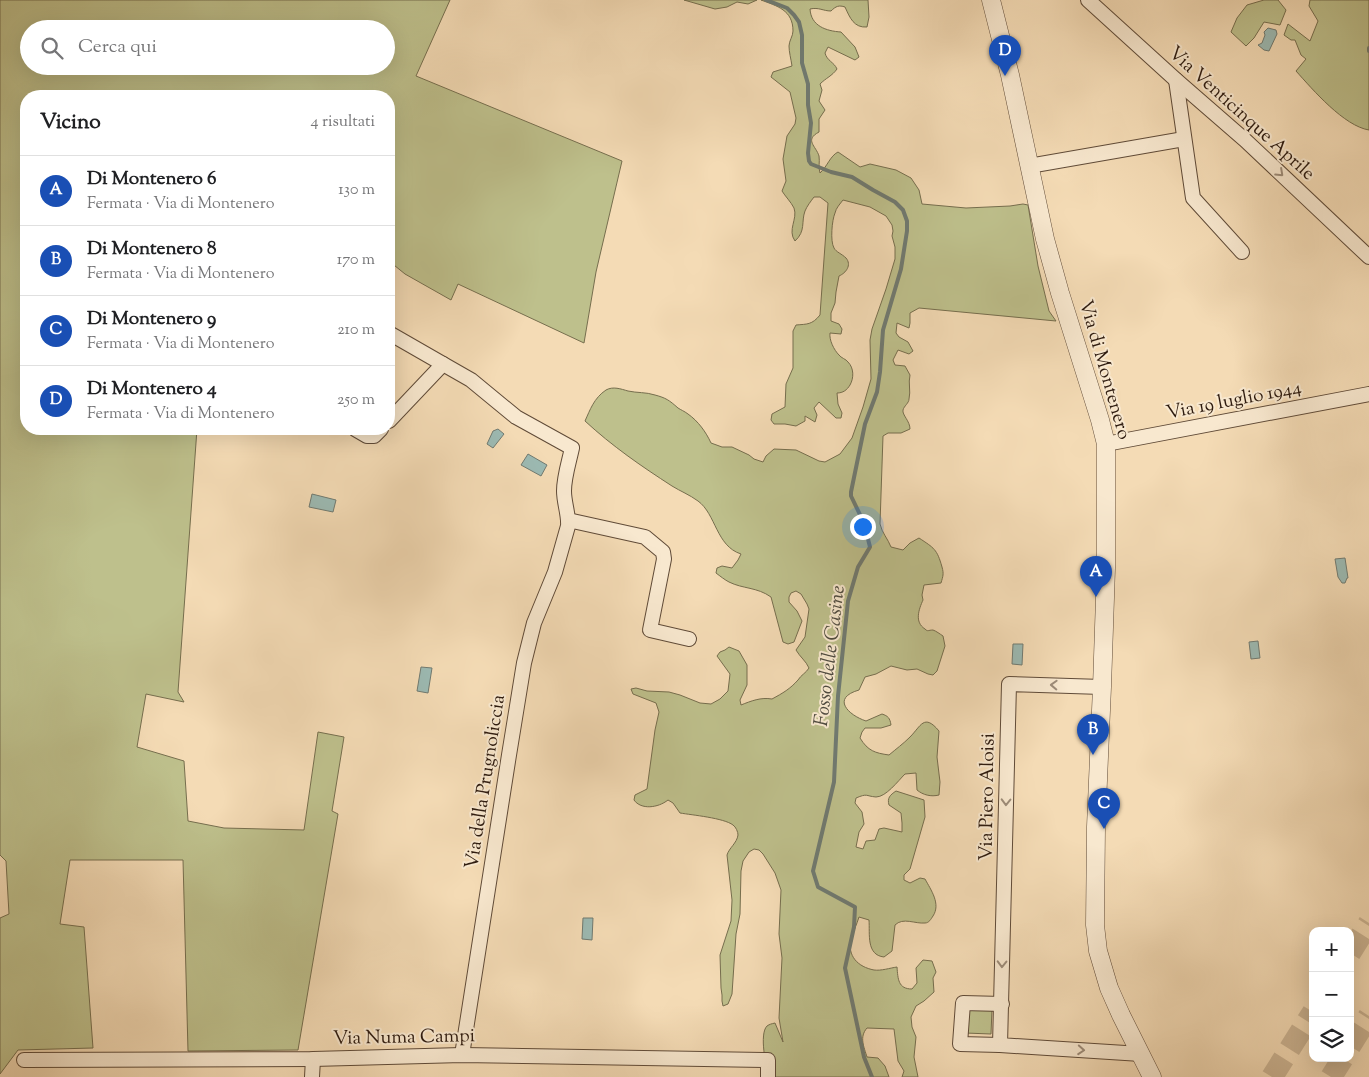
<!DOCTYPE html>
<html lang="it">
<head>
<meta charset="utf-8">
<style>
	:root { --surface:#fff; --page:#f2f2f2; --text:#202124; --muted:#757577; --line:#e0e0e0; --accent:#1a73e8 }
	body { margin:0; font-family:"Sorts Mill Goudy",serif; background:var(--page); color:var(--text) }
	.controls { position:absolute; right:15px; bottom:15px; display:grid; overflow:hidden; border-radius:10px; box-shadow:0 5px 20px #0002 }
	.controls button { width:45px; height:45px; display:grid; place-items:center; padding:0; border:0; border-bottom:1px solid var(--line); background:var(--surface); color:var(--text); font:25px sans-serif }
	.you { position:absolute; left:862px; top:526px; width:18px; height:18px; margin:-12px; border:4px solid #fff; border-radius:50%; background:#1a73e8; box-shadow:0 0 0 8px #1a73e833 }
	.badge { display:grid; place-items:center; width:32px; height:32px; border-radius:50%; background:var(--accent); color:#fff; font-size:16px; font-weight:700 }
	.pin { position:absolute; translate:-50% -41px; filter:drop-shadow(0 1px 2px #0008) }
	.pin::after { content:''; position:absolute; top:26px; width:18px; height:15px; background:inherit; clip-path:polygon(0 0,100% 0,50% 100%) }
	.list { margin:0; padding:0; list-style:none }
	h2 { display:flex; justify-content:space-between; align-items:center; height:65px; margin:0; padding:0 20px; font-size:21px }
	h2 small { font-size:16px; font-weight:400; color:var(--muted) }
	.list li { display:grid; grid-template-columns:32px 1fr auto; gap:15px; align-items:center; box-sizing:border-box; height:70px; padding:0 20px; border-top:1px solid var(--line) }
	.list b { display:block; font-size:19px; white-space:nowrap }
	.list p { margin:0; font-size:16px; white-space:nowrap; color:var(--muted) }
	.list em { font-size:16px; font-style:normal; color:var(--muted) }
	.icon { flex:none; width:28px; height:28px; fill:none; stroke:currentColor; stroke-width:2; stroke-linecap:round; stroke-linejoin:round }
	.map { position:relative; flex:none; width:1369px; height:1077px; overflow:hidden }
	.search { position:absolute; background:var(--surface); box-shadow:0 5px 20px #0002; left:20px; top:20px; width:375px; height:55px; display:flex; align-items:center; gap:12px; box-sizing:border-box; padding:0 18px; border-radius:28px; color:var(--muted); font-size:19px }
	.panel { position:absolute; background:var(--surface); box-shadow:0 5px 20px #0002; left:20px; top:90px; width:375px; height:345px; border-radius:20px }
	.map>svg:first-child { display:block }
</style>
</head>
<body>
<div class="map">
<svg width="1369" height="1077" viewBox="0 0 1369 1077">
	<rect width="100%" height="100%" fill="#f4dbb5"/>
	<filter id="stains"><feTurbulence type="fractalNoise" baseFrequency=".004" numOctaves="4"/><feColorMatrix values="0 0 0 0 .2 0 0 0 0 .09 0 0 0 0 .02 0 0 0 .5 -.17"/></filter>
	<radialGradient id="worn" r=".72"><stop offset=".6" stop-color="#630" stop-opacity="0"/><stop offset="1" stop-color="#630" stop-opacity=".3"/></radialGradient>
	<!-- green -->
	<g fill="#bec08c" stroke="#766e4e" fill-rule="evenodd">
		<path d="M0,0H450L416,76L622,161L596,272L584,343L458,284L451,300L405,274L389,261V96H26V429H197L178,692L184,702L146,694L137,747L184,761L188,821L224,828L304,830L318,732L344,737L332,811L338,814L298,1050L188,1051L183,860H70L60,924L84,927L93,1048L18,1050L0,1074V918L9,914L6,861L0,855ZM29,29H386V66H29Z"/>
		<polygon points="684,0 757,0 748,4 737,2 727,7 715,9"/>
		<path d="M761,0H868L869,17L867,27C854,28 850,18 845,7C839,5 836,6 831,11C823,11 819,7 810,9C811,26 826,31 841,32L855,47L859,57L855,60L828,47L825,53C827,61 834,62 837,69C832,76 826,78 820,84L822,90L819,101L825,110L819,119V132C804,140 816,146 819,156C820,162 818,167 820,173C827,167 830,156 838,152L860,167L870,164L896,170L911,178L919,190L922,204L966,208L1010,206L1023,204L1028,205L1038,266L1049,311L1056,321L919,308L910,313V323L909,328L897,323L896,333L899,337L908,342L913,351L909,354L898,350L893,360L895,365L905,366L910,375C908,383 911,391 909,399C909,403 904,406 903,410C902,415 910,421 910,429L901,433H888L883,436L880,524C882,533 888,539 891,547L903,550L910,543L919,538C934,548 937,549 942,567C944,574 943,576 941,583L924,585L922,595L923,600C919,609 914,622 925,629C928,632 928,630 933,630C936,631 940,634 943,636L945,646L937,671L933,675L928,674L917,669L907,670L891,666L876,674L865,677L859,690C831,698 848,715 866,721L882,714C888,716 890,718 891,725L881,728H865L862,732L860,738C868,751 875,753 889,755C896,749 903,744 910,737C921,726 924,713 939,731L937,757L940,782L939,795C931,797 923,795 917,790L916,773L905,774C898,781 886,797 876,797C865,796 868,793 856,798L855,803L862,812L864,824L859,832L856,847L863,849L866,841L875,840L879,829L884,828L902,832V823L901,813L889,805C887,798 890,795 896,791L924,800L925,817L910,869L904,875V880L910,883L920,878L925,879C931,890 941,904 933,916C931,919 929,923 925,923C915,924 903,917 895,925L892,951L884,957C866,955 870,934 869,920L859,917C857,924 853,932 851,939C847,956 858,967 874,970C881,971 890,968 897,967C898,979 898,989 912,989L917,983L916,968L923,960L932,961L936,972L933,978L934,992L924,1001L916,1006L911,1017L912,1027L916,1037L914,1057L918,1077H902L904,1071L898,1061L894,1029L867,1028C859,1037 864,1047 867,1057L878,1058L885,1066L889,1077H769C766,1067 759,1034 767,1026C770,1024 771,1024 775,1023L783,1042L779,1018L782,958L779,934L781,890L775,873L763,854L759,850L754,849L749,852L743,861L741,871L740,914L736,934L732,994L728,1004L723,1006L722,1001V995L721,988L720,955L731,921L732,900L727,855C729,848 737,843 738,835C738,832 736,827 733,825C724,818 692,815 680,813L673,803L668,800C658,808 641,810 634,800L635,795L647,789L655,730L659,712L656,703L633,694L631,689L636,688L647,691L669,692L680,695L700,703L711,704L720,699L728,691L730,674L717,656L720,652L725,650L729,647L739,651L747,665V685L740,700L741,705C751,701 761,697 772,699C783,693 790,689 798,680C801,675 806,673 809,668C806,661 800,657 796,650L805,637L809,609L807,604L801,594L796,591L791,593L789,597V602L797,611L802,621L794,642L788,644L783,642L771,597C757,587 743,589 729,582C725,580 720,576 716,573L717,568L722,566L732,568L738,560L741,554C716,546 716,514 698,501C690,495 680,491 672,486C641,466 612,446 585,421C590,410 594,398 606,390C613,386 621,389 628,391C637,393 646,392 655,395C666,398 669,400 678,408C681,410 684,411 688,414C698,421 706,432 711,443L722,447H732L749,455L754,459L763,462L766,456L774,449L796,450L819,461L825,462L840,454L852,438L863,407L871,379L870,340L872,329L886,289L895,259V247L892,236L893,231L892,225L886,216L870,207L843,200C840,204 836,208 835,213C832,220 830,241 834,248C836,252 842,254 846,258C852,265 846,273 839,276L836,292L835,303L831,313V321L839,324L842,329L841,334L830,333C829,340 834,350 839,355C841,358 846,359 848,362C854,368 854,378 850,385C847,390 843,393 837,393L838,404L842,413L841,418H836L819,402L814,408L817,415L815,422L805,416V421L796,426L785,424H774L771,420L772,414L785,407L786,384L793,368V331L796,325C807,324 812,325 820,315L828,203L820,197H814C811,201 807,206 805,211C801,222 806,231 795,241C787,230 798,219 794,208C791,202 785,196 782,191L786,181L783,159L787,136L795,124L796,118L790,92L771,77L773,72L792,66C791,59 789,52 789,46C789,41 793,36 793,31C793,10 777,6 761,0Z"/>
		<polygon points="1264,0 1278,0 1286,10 1280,25 1264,22 1254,38 1246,46 1231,32 1237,18 1247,5"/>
		<path d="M1310,0H1369V130C1344,126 1313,90 1296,71L1306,59L1301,55L1295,40H1291L1284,35L1288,24L1310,41L1318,21L1309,6Z"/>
		<polygon points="966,1009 992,1009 991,1034 965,1033"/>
	</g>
	<!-- water -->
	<g fill="#9cbab3" stroke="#707a71">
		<polygon points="1268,28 1276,30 1277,34 1269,51 1264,50 1258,45 1262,43 1265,35 1264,32"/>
		<polygon points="498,429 504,434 493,448 487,444 493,431"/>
		<polygon points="528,454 547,465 541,476 521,465"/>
		<polygon points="312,494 336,500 333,512 309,507"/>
		<polygon points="1345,558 1348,578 1347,578 1345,583 1342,583 1338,577 1335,559"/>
		<polygon points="1258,641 1260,658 1251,659 1249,642"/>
		<polygon points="1013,644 1023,644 1022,665 1012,664"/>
		<polygon points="421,667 432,668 428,693 417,691"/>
		<polygon points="583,918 593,918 592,940 582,939"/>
	</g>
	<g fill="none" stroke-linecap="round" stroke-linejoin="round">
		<!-- stream -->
		<g stroke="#707a71" stroke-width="4">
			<polyline points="766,0 787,8 794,15 799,22 802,35 802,63 808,84 808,105 811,123 808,153 809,161 811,164 831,172 852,177 873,190 895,202 903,210 907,221 907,231 901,269 883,330 880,372 877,392 865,424 851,492 851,496 864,523 870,547 858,567 848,601 838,696 834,782 813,871 818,887 855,907 854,927 845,968 864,1057 872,1077"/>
			<polyline points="1369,48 1369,51"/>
		</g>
		<!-- trunk-tunnel -->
		<g stroke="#ccb594" stroke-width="22" stroke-dasharray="22 11" stroke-linecap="butt">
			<polyline points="1350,953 1369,923"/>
			<polyline points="1350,1046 1369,1016"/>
			<polyline points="1272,1077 1313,1012"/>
			<polyline points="1331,1077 1343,1058"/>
		</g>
		<defs>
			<g id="minor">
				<polyline points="1088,0 1176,80 1245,140 1369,257"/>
				<polyline points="1176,80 1193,198 1242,252"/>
				<polyline points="1029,166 1184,139"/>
				<polyline points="389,333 443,364"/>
				<path d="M389,421L443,364L471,380L516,417L572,448C569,462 564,477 564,491C564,503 569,515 568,526L555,572L534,623L524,663L509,755L462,1055"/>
				<polyline points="355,429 367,436 374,436 381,429"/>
				<polyline points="1106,444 1369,394"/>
				<polyline points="568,520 645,537 663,552 664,559 650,630 689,639"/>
				<polyline points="1102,687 1009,684 1000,1045 1141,1054"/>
				<polyline points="1000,1045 960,1044 963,1003 1002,1004"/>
				<polyline points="24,1060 313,1059 462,1055 768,1060 768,1077"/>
				<polyline points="312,1077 313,1059"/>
			</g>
			<polyline id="tertiary" points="991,0 1010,75 1045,239 1060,293 1100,420 1106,444 1106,568 1102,687 1096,827 1095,925 1098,951 1109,988 1121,1015 1152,1077"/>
		</defs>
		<!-- minor casing -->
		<use href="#minor" stroke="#604b38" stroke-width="16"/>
		<!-- tertiary casing -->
		<use href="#tertiary" stroke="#604b38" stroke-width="19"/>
		<!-- minor -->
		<use href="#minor" stroke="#f8e8cf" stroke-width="14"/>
		<!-- tertiary -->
		<use href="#tertiary" stroke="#f8e8cf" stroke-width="18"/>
	</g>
	<!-- one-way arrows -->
	<defs><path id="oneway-chevron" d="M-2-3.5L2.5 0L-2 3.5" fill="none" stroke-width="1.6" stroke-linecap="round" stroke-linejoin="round" transform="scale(1.25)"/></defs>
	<g stroke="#9d8c79">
		<use href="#oneway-chevron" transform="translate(1280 173) rotate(43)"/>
		<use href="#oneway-chevron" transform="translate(1054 685) rotate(-178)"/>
		<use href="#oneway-chevron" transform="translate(1006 802) rotate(91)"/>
		<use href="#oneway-chevron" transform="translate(1002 964) rotate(91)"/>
		<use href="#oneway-chevron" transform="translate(1081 1050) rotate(4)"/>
	</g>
	<g text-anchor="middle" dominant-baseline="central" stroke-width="4" stroke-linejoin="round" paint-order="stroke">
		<!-- street labels -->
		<g font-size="19" fill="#2e1b0f" stroke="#f8e8cf">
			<text transform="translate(1241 114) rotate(42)">Via Venticinque Aprile</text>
			<text transform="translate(1104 370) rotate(74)">Via di Montenero</text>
			<text transform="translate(1234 401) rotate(-11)">Via 19 luglio 1944</text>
			<text transform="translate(486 782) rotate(-81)">Via della Prugnoliccia</text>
			<text transform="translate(988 797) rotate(-89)">Via Piero Aloisi</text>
			<text transform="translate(404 1038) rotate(-1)">Via Numa Campi</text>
		</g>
		<!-- water labels -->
		<g font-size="20" font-style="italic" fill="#4f4b40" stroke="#f8e8cf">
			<text transform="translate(831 656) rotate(-83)">Fosso delle Casine</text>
		</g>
	</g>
	<rect width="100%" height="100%" filter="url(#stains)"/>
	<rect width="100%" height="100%" fill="url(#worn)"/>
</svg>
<div class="controls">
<button>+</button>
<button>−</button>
<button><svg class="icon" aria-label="layers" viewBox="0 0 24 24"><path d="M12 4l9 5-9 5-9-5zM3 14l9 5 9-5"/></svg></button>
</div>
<div class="you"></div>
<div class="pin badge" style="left:1096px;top:597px;background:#1a4fb4">A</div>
<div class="pin badge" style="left:1093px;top:755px;background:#1a4fb4">B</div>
<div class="pin badge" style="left:1104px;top:829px;background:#1a4fb4">C</div>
<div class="pin badge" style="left:1005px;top:76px;background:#1a4fb4">D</div>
<div class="search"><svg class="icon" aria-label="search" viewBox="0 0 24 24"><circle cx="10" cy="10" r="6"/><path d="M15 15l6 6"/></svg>Cerca qui</div>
<section class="panel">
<h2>Vicino<small>4 risultati</small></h2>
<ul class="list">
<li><span class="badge" style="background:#1a4fb4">A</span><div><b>Di Montenero 6</b><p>Fermata · Via di Montenero</p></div><em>130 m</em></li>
<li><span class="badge" style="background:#1a4fb4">B</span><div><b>Di Montenero 8</b><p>Fermata · Via di Montenero</p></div><em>170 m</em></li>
<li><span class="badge" style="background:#1a4fb4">C</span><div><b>Di Montenero 9</b><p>Fermata · Via di Montenero</p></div><em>210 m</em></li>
<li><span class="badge" style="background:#1a4fb4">D</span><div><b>Di Montenero 4</b><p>Fermata · Via di Montenero</p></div><em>250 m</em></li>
</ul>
</section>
</div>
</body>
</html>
